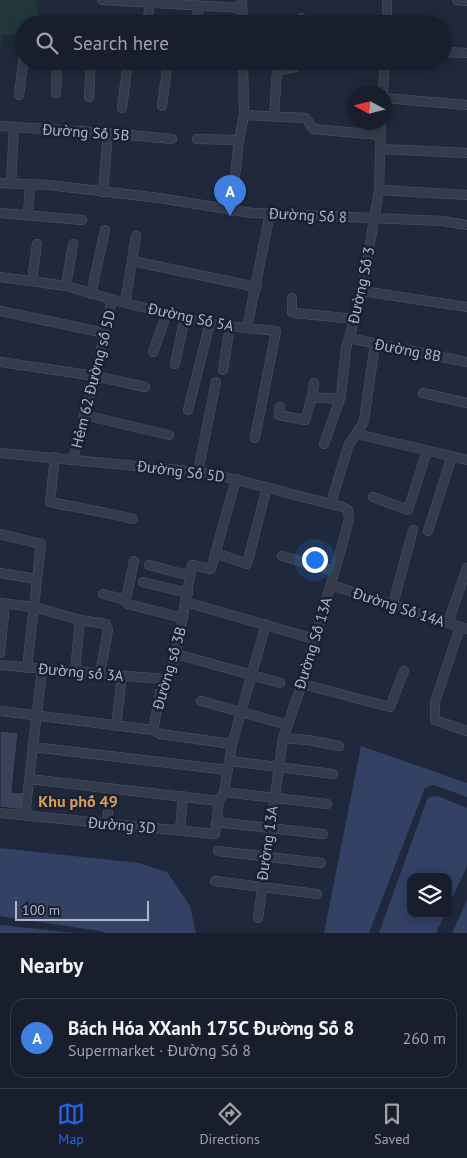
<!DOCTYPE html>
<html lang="en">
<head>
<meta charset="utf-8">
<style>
	:root { --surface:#181e2c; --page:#252b38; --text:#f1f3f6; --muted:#9fa2a9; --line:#363c48; --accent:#2563eb }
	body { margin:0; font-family:"PT Sans",sans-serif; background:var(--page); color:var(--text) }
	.controls { position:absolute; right:15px; bottom:15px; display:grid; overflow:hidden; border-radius:10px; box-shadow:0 2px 12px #0003 }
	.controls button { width:45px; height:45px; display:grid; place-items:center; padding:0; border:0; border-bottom:1px solid var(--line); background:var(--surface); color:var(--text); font:25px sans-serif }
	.compass { position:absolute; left:347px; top:85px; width:45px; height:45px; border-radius:50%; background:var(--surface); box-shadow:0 2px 12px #0003; rotate:277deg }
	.scale { position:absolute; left:15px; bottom:12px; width:134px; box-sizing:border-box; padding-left:5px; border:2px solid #afb5c7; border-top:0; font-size:14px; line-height:18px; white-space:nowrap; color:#afb5c7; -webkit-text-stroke:4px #192030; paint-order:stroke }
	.you { position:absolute; left:314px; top:559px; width:18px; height:18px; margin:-12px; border:4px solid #fff; border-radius:50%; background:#1a73e8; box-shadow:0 0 0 8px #1a73e833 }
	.badge { display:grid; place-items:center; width:32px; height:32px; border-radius:50%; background:var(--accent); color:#fff; font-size:16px; font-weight:700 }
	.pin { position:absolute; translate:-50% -41px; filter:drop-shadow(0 1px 2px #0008) }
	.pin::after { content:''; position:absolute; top:26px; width:18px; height:15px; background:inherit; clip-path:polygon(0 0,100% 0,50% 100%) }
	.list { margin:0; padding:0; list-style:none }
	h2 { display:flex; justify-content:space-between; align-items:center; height:65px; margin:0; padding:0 20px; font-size:21px }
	h2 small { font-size:16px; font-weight:400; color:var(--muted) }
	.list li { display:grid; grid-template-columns:32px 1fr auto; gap:15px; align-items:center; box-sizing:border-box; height:80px; margin:0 10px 10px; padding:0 10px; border:1px solid var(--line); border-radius:15px }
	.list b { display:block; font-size:19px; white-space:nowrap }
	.list p { margin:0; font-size:16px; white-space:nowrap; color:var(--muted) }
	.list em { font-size:16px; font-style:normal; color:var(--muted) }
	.icon { flex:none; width:28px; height:28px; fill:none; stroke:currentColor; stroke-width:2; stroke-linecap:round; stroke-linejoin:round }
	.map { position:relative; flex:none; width:467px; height:933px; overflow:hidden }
	.search { position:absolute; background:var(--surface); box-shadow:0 2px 12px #0003; left:15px; right:15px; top:15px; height:55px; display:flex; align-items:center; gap:12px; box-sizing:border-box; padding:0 18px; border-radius:28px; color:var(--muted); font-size:19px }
	.sheet { height:155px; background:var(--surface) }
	nav { display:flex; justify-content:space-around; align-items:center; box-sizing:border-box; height:70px; border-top:1px solid var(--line); background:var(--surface); font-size:14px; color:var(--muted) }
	nav a { display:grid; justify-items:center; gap:2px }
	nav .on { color:var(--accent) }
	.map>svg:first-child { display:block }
</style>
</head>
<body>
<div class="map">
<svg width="467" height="933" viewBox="0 0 467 933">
	<rect width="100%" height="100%" fill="#20283b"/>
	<!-- green -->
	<polygon fill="#22363c" points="0,0 35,0 41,24 24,24 24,35 2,35 0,54"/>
	<!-- water -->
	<g fill="#324164">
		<polygon points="361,746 467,783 467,797 434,785 425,788 369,933 324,933"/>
		<polygon points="438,796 467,808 467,866 448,907 448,877 411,877 411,914 445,914 436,933 379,933 428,797"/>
		<polygon points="0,848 139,863 167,872 190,906 196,933 105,933 100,931 0,916"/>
		<polygon points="467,900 467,933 452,933"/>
		<polygon points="0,925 75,933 0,933"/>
	</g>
	<!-- building -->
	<polygon fill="#3a4359" stroke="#1b2232" points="0,731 18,733 12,792 24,793 22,810 0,807"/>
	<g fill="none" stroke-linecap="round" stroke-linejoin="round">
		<defs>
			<g id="minor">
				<polyline points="102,0 242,8"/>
				<polyline points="242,0 243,24"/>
				<polyline points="457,0 467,1"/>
				<polyline points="51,22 107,24"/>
				<polyline points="147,24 150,3"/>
				<polyline points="197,24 198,6"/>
				<polyline points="300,24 301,18"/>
				<polyline points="387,24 387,0"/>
				<polyline points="443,52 467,53"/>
				<polyline points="383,92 385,61"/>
				<polyline points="56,93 57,61"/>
				<polyline points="19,95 24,55"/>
				<polyline points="89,97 91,61"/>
				<polyline points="384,98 467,105"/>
				<polyline points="162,106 168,61"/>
				<polyline points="122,108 128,61"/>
				<polyline points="244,115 306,118 313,129 380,135"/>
				<polyline points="274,116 277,71 295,67 295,61"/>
				<polyline points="0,126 108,133 172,139"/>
				<polyline points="197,139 239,140"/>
				<polyline points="380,149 467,153"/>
				<polyline points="0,183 49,185 159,198 252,213 442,221 467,225"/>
				<polyline points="11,183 14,127"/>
				<polyline points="379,190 467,195"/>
				<polyline points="103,192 108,133"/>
				<polyline points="231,211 239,140 244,115 243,61"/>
				<polyline points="0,213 82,220"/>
				<polyline points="28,215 30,184"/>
				<polyline points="132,261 257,287"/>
				<polyline points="0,277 66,286 125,303 217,325 276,331 255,438"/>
				<polyline points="32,281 37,244"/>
				<polyline points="66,286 73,244"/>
				<polyline points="362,291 467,307"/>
				<polyline points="91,294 105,230"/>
				<polyline points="292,298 292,312 295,313 355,319"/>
				<polyline points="125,303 136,236"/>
				<polyline points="0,311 105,333"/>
				<polyline points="247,328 270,213"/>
				<polyline points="349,338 467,362"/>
				<polyline points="153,352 167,313"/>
				<polyline points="0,362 95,376 145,387"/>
				<polyline points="175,364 185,317"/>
				<polyline points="223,370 230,326"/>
				<polyline points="423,393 467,403"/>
				<polyline points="312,397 314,383"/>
				<polyline points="280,407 279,415 305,420 312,397 339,399"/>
				<polyline points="188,410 210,323"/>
				<polyline points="84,415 169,435"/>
				<polyline points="357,434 467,460"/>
				<polyline points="324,444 341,396 346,348 361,297 379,190 381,122"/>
				<polyline points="0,453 209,473 343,507 348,510 349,519 341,549 302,684 283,738 258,918"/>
				<path d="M55,457L50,502C78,508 105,512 133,519"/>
				<polyline points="73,459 95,376 112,299"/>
				<polyline points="198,472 216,382"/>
				<polyline points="373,497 408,510 427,451"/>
				<path d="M331,503L348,447C352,437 360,431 364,420L375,344"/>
				<polyline points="428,531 452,456"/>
				<polyline points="0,534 41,544 27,668"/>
				<polyline points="215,553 247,564 267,487"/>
				<polyline points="282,556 335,571"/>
				<polyline points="149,565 190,576"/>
				<polyline points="0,573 37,579"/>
				<polyline points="143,582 188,593"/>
				<polyline points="331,585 467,629"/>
				<polyline points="103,594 126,600 128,604 183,618"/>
				<polyline points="126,600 134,561"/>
				<polyline points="186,602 314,639"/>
				<polyline points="0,603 34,607 80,620 106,624 108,630 100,674"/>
				<polyline points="393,604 413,530"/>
				<polyline points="448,623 467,568"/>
				<polyline points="460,627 435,702 435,720 467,731"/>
				<polyline points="0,653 5,604"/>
				<polyline points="176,654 280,683"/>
				<polyline points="0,665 163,679"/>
				<polyline points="75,672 80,620"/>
				<polyline points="163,679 170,676 176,654 192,565 211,569 236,479"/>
				<polyline points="302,684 390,707 404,671"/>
				<polyline points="201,701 288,725"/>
				<polyline points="0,711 153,730 160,734 232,744"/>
				<polyline points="116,726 122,676"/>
				<polyline points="153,730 163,679"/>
				<polyline points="283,738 308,740 339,746"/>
				<polyline points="33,747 228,770"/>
				<polyline points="230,761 333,774"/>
				<polyline points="29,779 219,801"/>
				<polyline points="224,792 327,804"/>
				<polyline points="0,813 215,834 219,801 224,792 232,744 266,624"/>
				<polyline points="25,815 42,669"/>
				<polyline points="216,822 323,834"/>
				<polyline points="107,824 110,788"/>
				<polyline points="180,830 183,796"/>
				<polyline points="218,851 321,863"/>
				<polyline points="215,881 317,894"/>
			</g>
		</defs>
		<!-- minor casing -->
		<use href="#minor" stroke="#4f5566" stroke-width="10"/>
		<!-- minor -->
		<use href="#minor" stroke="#343b4b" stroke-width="9"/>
	</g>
	<g text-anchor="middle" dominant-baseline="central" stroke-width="5" stroke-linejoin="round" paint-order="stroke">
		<!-- street labels -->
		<g font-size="15" fill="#afb5c7" stroke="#192030">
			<text transform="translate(86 132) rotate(4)">Đường Số 5B</text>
			<text transform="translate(308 215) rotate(3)">Đường Số 8</text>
			<text transform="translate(361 285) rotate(-78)">Đường Số 3</text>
			<text transform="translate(191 317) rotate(12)">Đường Số 5A</text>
			<text transform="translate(408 350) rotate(11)">Đường 8B</text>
			<text transform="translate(93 379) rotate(-76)">Hẻm 62 Đường số 5D</text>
			<text transform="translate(181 471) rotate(7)">Đường Số 5D</text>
			<text transform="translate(399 607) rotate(18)">Đường Số 14A</text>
			<text transform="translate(313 643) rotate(-73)">Đường Số 13A</text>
			<text transform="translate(169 668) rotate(-74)">Đường số 3B</text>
			<text transform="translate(81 672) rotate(5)">Đường số 3A</text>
			<text transform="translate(122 825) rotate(5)">Đường 3D</text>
			<text transform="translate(267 843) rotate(-82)">Đường 13A</text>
		</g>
		<!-- neighbourhood labels -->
		<g font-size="16" font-weight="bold" fill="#da9f57" stroke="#192030">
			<text x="78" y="801">Khu phố 49</text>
		</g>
	</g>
</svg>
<div class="controls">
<button><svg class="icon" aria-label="layers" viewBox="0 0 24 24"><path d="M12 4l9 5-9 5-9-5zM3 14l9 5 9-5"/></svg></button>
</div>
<svg class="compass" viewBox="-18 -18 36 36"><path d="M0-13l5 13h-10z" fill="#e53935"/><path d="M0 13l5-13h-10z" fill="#9fa2a9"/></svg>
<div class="scale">100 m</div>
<div class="you"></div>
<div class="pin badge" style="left:230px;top:216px;background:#3f7fe0">A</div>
<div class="search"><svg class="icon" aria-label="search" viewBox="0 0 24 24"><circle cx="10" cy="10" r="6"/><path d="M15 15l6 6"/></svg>Search here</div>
</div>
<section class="sheet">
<h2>Nearby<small></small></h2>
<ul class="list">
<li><span class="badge" style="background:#3f7fe0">A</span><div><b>Bách Hóa XXanh 175C Đường Số 8</b><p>Supermarket · Đường Số 8</p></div><em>260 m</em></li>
</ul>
</section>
<nav>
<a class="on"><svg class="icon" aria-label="map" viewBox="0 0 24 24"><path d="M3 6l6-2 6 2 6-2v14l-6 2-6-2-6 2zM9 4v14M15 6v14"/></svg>Map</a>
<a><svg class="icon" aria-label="directions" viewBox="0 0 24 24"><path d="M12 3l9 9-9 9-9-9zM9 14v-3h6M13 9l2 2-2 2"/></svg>Directions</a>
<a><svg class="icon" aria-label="saved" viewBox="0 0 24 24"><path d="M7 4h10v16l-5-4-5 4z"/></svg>Saved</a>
</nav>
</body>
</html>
